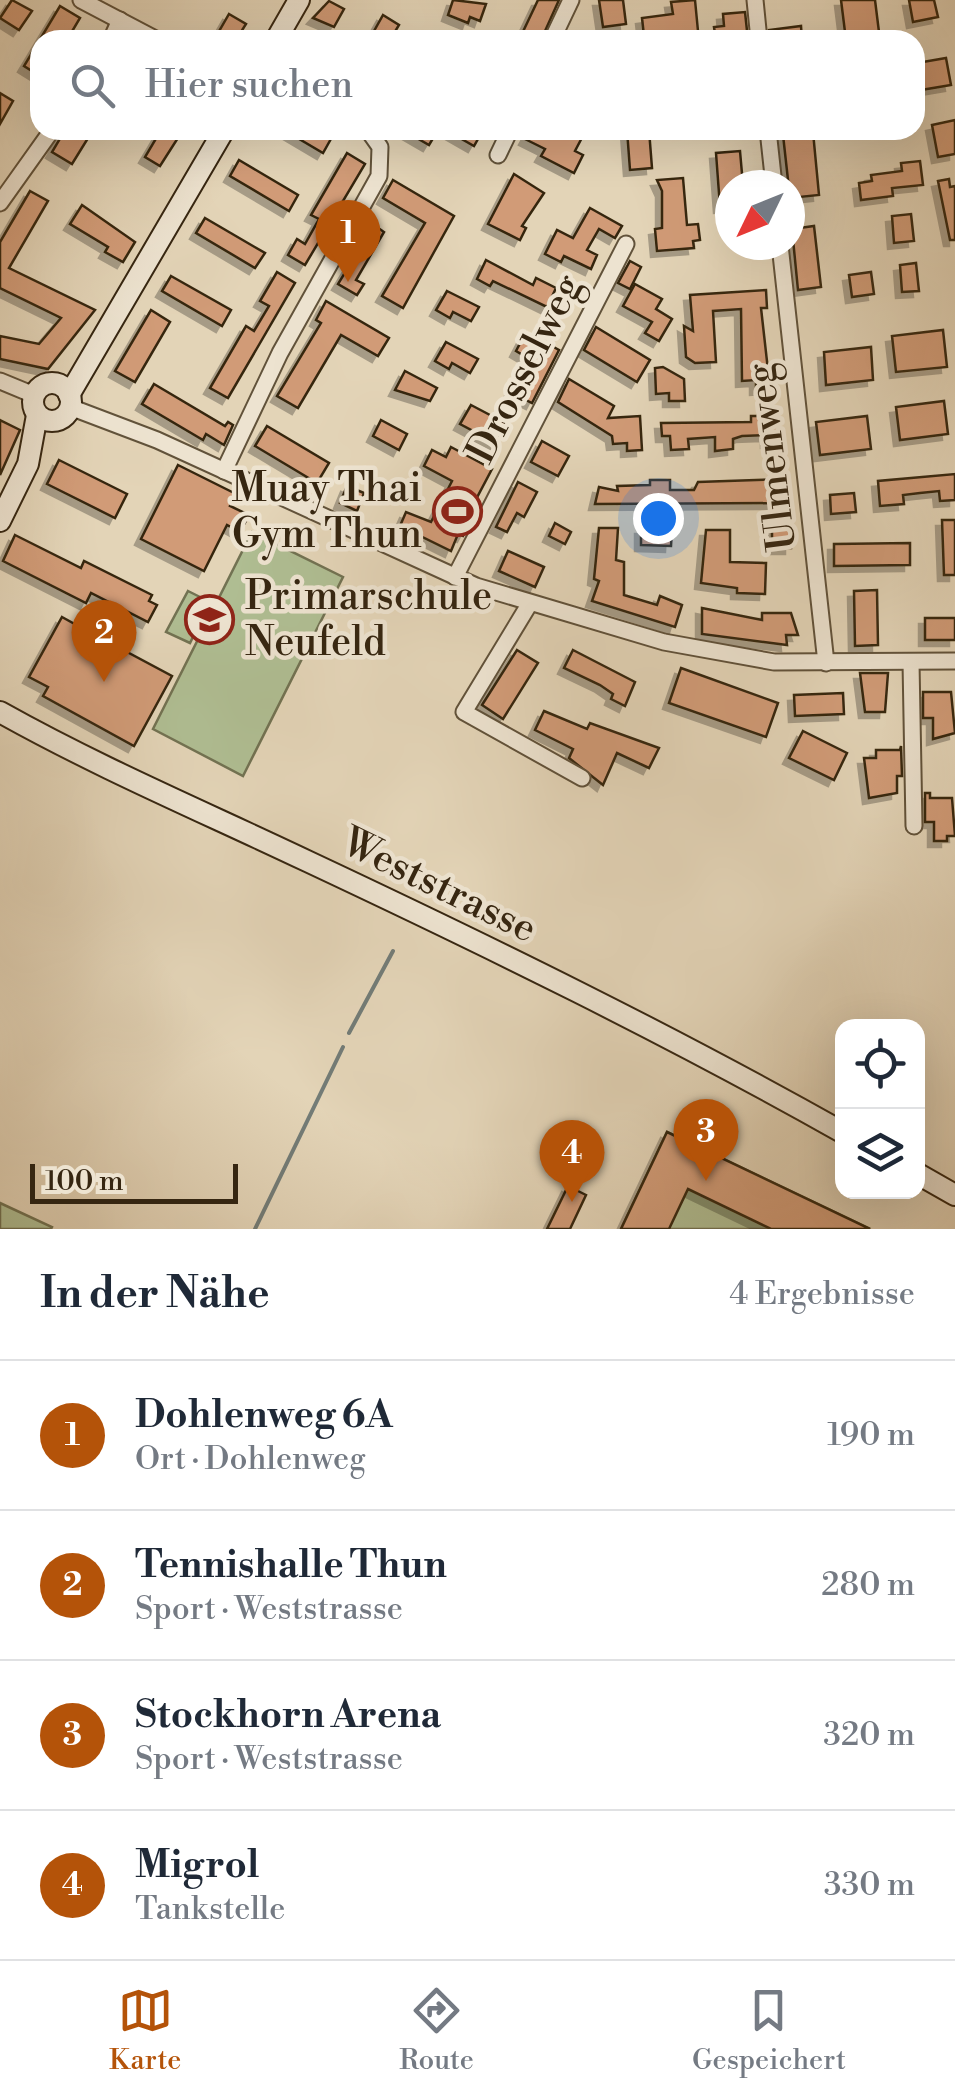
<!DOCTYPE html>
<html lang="de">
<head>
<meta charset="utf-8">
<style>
	:root { --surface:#fff; --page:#f6f6f7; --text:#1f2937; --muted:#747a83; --line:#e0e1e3; --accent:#b45309 }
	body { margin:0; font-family:"Libre Bodoni",serif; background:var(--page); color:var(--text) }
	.controls { position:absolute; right:30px; bottom:30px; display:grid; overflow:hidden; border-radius:20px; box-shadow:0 10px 40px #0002 }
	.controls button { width:90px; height:90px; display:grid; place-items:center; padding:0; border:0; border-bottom:2px solid var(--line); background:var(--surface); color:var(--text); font:50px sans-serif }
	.compass { position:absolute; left:715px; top:170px; width:90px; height:90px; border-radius:50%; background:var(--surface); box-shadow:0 10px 40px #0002; rotate:227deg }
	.scale { position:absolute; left:30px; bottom:25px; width:208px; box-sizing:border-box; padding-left:10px; border:5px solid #362611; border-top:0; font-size:28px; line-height:35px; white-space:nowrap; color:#362611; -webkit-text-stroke:8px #ede3d0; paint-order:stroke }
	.you { position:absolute; left:658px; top:518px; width:35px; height:35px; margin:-25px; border:8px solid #fff; border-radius:50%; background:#1a73e8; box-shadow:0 0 0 15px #1a73e833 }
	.badge { display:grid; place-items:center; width:65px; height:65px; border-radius:50%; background:var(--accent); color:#fff; font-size:32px; font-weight:700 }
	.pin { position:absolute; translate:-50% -82px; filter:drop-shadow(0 2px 5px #0008) }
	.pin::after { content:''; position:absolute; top:52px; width:35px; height:30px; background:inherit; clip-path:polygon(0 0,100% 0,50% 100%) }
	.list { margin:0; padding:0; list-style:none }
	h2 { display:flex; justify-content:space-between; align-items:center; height:130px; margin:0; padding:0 40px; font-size:42px }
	h2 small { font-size:32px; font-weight:400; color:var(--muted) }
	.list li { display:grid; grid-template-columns:65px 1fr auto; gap:30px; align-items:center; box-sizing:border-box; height:150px; padding:0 40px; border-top:2px solid var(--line) }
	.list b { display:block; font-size:38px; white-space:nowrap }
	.list p { margin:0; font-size:32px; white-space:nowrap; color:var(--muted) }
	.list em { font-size:32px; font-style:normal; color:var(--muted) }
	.icon { flex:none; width:55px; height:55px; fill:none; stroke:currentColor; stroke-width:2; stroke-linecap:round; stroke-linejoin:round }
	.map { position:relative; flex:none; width:955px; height:1229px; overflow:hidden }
	.search { position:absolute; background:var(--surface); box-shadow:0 10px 40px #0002; left:30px; right:30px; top:30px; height:110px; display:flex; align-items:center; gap:25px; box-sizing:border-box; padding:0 35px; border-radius:30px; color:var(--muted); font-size:38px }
	.sheet { height:730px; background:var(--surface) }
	nav { display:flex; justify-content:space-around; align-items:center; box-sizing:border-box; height:140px; border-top:2px solid var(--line); background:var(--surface); font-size:28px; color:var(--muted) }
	nav a { display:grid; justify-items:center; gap:5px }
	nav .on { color:var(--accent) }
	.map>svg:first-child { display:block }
</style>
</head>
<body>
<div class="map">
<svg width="955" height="1229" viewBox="0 0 955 1229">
	<defs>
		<filter id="shadow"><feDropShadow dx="-6" dy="6" stdDeviation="0" flood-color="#0004"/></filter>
	</defs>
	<rect width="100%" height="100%" fill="#e3d4b7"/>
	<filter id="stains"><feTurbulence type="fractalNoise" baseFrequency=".002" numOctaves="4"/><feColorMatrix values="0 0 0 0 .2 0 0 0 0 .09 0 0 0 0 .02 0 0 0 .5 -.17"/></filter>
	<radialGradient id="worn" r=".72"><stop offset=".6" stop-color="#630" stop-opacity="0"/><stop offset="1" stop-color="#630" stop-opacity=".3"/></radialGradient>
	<!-- green -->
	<g fill="#afbd92" stroke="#727252" stroke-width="2.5">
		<polygon points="252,532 343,577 243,776 153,729"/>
		<polygon points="188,591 210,602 190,643 166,632"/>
		<polygon points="667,1132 870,1229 621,1229"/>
		<polygon points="0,1203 52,1227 51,1229 0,1229"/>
	</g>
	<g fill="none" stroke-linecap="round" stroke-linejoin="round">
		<!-- stream -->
		<g stroke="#737c77" stroke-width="4">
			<polyline points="349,1033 393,951"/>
			<polyline points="255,1229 343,1047"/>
		</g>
	</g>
	<!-- building -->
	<g fill="#d19b77" stroke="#362611" stroke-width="2.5" filter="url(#shadow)">
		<polygon points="12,0 32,11 19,30 0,18"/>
		<polygon points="453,0 486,4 480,21 470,17 468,23 448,15"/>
		<polygon points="538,0 559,0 541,40 519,40"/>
		<polygon points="599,0 623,0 626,24 603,27"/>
		<polygon points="695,0 698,31 644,36 642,18 673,14 671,2"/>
		<polygon points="841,0 875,0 880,40 846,40"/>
		<polygon points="909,0 934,0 938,17 913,22"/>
		<polygon points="329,1 344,9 334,27 313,18"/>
		<polygon points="60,6 80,18 67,40 40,40 40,76 24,66"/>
		<polygon points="745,12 748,40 716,40 714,27 724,26 723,14"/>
		<polygon points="229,14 246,24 236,40 214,40"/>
		<polygon points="383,15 399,25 390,40 369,40"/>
		<polygon points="801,26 802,40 770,40 769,30"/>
		<polygon points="946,58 951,85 921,90 917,63"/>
		<polygon points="0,93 13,101 0,124"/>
		<polygon points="955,120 955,154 938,157 932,125"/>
		<polygon points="65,130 93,130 72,164 52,152"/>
		<polygon points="161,130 183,130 160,166 145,157"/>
		<polygon points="284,130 320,130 332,137 323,153"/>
		<polygon points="403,130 438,130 429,145"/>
		<polygon points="446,130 483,130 474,146"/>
		<polygon points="530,130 586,130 575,151 583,155 574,173 541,156 545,149 525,139"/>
		<polygon points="627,130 649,130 652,168 630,170"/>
		<polygon points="813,132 819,195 790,198 783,135"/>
		<polygon points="740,151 743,185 730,185 730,206 720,207 716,153"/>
		<polygon points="347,153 365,164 305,265 288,255 297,239 305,244 319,219 311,215"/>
		<polygon points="239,160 298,195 289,211 230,176"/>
		<polygon points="920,161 923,185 892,188 893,196 861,200 859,183 872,181 871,175 902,171 901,163"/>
		<polygon points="514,174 544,193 522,226 526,228 520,240 488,224"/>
		<polygon points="683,178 687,225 698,224 700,240 693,241 694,248 657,251 655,229 662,228 662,191 657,180"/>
		<polygon points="949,179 950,187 955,186 955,240 950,240 938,181"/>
		<polygon points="393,180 454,216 403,308 382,296 425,223 383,198"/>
		<polygon points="30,191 48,201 9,268 95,310 48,369 0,359 0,336 39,344 61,318 0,288 0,242"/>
		<polygon points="82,205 135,242 123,262 105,252 108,247 70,224"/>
		<polygon points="590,208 622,226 615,238 599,229 587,250 597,255 591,269 564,256 561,262 545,254 557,230 573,238"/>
		<polygon points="911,214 914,241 894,243 892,216"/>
		<polygon points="205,218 265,253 255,268 196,233"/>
		<polygon points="374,225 384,232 356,280 364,284 357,295 338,284"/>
		<polygon points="814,226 821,287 798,290 792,229"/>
		<polygon points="486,260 533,285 536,278 556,288 547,307 493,281 490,286 477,279"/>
		<polygon points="630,261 641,267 630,289 618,283"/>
		<polygon points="916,263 919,291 902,292 900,265"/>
		<polygon points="277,272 295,283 228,398 210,388 246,326 254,331 269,306 260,301"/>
		<polygon points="871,272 874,294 852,297 849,275"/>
		<polygon points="171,276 231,310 222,326 162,291"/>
		<polygon points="635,284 662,299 656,309 672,319 659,341 645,333 652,322 623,306"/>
		<polygon points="766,290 767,308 761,308 770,388 756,389 756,380 742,381 741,309 713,311 716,362 695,363 686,357 684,326 693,331 690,295"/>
		<polygon points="447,291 479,307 471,321 453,312 450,318 436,310"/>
		<polygon points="326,301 389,338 378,356 341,335 298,408 277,396 321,323 316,320"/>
		<polygon points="151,310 170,322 135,382 115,371"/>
		<polygon points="596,327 650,360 637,382 584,350"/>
		<polygon points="943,330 947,367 896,372 892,336"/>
		<polygon points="526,332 559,350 532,403 510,392 518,377 524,380 533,361 516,351"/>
		<polygon points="446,342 478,359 470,373 452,363 449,369 435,361"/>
		<polygon points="871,347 873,380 826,385 824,352"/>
		<polygon points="663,367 684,379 685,401 669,401 669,393 656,394 655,368"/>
		<polygon points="405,371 437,388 430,401 395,390"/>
		<polygon points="569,379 614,406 608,418 640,416 642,450 627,451 627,443 613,444 612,436 558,402"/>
		<polygon points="154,384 225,426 228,422 233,425 224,445 206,434 203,440 142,404"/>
		<polygon points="944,401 948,434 900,440 896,407"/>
		<polygon points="471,405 507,424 496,443 460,424"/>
		<polygon points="764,410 777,410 779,441 767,442 767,435 742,436 733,439 733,449 715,451 715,437 688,439 689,449 671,450 670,436 662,436 661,423 751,422 751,416 765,416"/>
		<polygon points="867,416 871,449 820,455 816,422"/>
		<polygon points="0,420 20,430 0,475"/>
		<polygon points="381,420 407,434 399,450 373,436"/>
		<polygon points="267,426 329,463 317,483 255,446"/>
		<polygon points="542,441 569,456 558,476 531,462"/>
		<polygon points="451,447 492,469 463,524 468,527 463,536 458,534 451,551 400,526 406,512 431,522 452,481 424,466 432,450 446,457"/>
		<polygon points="59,460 127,494 115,518 47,484"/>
		<polygon points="178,465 236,494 230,506 249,515 240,532 227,525 204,571 141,539"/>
		<polygon points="955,474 955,500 940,501 939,491 920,493 903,495 904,504 880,506 878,481"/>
		<polygon points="787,479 787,503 595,504 599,487 618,491 617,486 650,485 650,480 670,480 670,490 694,490 698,482"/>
		<polygon points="518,482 537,492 524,517 517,513 507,532 496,527"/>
		<polygon points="347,486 364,493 357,511 340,503"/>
		<polygon points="854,493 856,512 831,514 830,495"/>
		<polygon points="942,520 955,520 955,575 944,575"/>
		<polygon points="555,523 571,532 565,544 549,536"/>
		<rect x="772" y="526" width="19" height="22"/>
		<polygon points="599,528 618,528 616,560 624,562 624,595 657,605 660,596 682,605 675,627 592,601 599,581 594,579"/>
		<polygon points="641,528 672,529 671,546 641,545"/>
		<polygon points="706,530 730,530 730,562 766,563 765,594 737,593 737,588 701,583"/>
		<polygon points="15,535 81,568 84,561 152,595 149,601 157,605 148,622 91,593 86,603 3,561"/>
		<polygon points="910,543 910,565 834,566 834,544"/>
		<polygon points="508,551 544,567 535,587 499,571"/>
		<polygon points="877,590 878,645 855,646 854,591"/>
		<polygon points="702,608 762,620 762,613 791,613 798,635 786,635 787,645 702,634"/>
		<polygon points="62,617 82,628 88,619 106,629 101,638 172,676 134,746 43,696 48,687 29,677"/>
		<rect x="925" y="618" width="30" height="22"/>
		<polygon points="517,650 538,663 503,719 482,705"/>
		<polygon points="573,650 635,682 625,706 611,699 613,694 600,685 564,668"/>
		<polygon points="681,668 778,703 766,737 669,703"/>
		<polygon points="860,673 888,673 885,712 865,712"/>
		<polygon points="923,692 951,692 955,733 933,739 933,718 923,718"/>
		<polygon points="843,693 844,714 795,716 794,695"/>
		<polygon points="544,711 587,729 590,723 659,748 649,768 617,753 603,785 569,758 573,749 535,730"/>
		<polygon points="803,731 847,753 834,780 789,758"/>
		<polygon points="901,746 902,776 897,776 897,793 869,798 864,758 876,758 876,750 900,750"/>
		<polygon points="925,793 930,793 930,798 952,798 955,836 947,836 947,841 934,841 934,822 925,822"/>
		<polygon points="667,1132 870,1229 771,1229 688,1189 669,1229 621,1229"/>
		<polygon points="568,1186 586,1195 570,1229 547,1229"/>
	</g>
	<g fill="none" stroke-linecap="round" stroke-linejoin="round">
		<defs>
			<g id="street">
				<polyline points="81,0 157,40"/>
				<polyline points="755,0 759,40"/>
				<polyline points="111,40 120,20"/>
				<polyline points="552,40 571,0"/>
				<polyline points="768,130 774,185"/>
				<polyline points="498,155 510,130"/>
				<polyline points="0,203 52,130"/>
				<polyline points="780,245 826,663"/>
				<polyline points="0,381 34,395"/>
				<polyline points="70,407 157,440 476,586 664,642 774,662 955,661"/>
				<polyline points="224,471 280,353 379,176 380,147 368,130"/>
				<polyline points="455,577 626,244"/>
				<polyline points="530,603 464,712 582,778"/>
				<polyline points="911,662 914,826"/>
			</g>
			<g id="secondary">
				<polyline points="276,40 299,0"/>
				<circle cx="52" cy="402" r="19"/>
				<polyline points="69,395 224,130"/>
				<polyline points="0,521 28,464 37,415"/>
				<path d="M0,712C100,768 204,812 307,861C488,946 668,1034 842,1132"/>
				<polyline points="918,1174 955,1195"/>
			</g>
		</defs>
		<!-- street casing -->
		<use href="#street" stroke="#61523a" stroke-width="19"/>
		<!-- secondary casing -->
		<use href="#secondary" stroke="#362611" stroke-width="24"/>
		<!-- street -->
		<use href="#street" stroke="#ede3d0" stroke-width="15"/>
		<!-- secondary -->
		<use href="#secondary" stroke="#ede3d0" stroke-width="20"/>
	</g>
	<!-- icons -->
	<defs>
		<symbol id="stadium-ring" viewBox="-11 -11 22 22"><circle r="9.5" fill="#ede3d0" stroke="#8f2418" stroke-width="1.5"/><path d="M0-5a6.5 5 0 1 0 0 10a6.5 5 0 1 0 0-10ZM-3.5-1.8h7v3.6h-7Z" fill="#8f2418"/></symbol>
		<symbol id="school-ring" viewBox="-11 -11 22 22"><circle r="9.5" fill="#ede3d0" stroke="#8f2418" stroke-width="1.5"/><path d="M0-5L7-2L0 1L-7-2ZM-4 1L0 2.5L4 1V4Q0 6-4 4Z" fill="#8f2418"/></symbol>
	</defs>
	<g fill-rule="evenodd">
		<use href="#stadium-ring" x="430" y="484" width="55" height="55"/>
		<use href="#school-ring" x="182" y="592" width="55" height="55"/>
	</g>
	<g text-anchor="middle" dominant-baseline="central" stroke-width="9" stroke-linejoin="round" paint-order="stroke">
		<!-- street labels -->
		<g font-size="40" fill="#362611" stroke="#ede3d0">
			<text transform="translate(525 369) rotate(-63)">Drosselweg</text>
			<text transform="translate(772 457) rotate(-97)">Ulmenweg</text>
			<text transform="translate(439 886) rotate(26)">Weststrasse</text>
		</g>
		<!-- poi labels -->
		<g font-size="40" fill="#362611" stroke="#ede3d0" text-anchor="end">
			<text x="422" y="489">Muay Thai<tspan x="422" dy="46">Gym Thun</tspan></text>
			<text x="245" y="597" text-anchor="start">Primarschule<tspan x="245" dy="46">Neufeld</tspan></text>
		</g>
	</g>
	<rect width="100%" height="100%" filter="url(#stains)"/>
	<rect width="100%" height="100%" fill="url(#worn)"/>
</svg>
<div class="controls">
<button><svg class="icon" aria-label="locate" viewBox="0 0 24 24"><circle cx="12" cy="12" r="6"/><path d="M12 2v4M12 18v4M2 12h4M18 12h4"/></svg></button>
<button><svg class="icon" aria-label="layers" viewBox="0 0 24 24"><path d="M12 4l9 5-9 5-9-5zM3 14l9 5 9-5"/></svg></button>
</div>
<svg class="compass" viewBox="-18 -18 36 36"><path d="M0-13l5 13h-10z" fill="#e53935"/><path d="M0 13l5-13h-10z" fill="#747a83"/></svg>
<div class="scale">100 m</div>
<div class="you"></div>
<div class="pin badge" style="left:348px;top:282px">1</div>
<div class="pin badge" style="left:104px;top:682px">2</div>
<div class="pin badge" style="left:706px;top:1181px">3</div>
<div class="pin badge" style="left:572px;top:1202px">4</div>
<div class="search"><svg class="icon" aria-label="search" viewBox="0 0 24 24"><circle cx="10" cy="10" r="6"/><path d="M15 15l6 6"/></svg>Hier suchen</div>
</div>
<section class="sheet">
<h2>In der Nähe<small>4 Ergebnisse</small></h2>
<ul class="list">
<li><span class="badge">1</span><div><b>Dohlenweg 6A</b><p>Ort · Dohlenweg</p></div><em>190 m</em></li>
<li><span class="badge">2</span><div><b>Tennishalle Thun</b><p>Sport · Weststrasse</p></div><em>280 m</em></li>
<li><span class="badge">3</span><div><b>Stockhorn Arena</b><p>Sport · Weststrasse</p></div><em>320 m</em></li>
<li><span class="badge">4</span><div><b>Migrol</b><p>Tankstelle</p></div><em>330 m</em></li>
</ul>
</section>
<nav>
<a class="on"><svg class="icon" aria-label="map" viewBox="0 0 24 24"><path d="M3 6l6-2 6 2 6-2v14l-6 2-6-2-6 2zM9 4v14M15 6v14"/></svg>Karte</a>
<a><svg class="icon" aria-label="directions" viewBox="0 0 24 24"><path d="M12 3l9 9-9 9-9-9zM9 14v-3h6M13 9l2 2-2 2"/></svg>Route</a>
<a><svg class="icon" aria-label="saved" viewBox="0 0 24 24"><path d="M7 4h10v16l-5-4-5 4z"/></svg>Gespeichert</a>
</nav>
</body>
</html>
